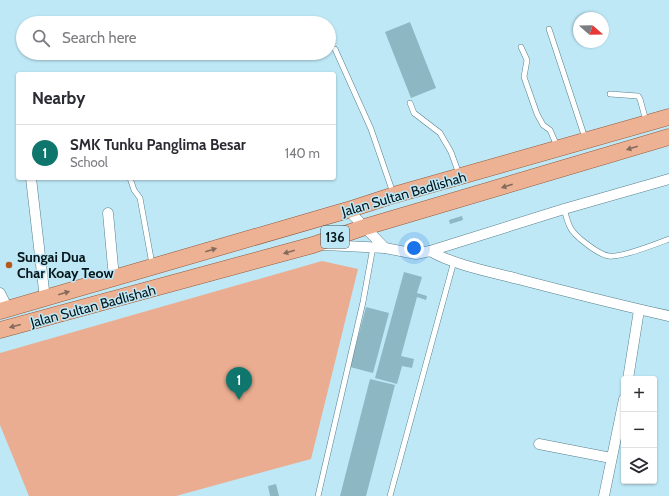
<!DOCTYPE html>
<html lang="en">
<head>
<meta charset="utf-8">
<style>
	:root { --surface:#fff; --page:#f2f2f3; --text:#2b2b33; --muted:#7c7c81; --line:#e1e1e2; --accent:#0f766e }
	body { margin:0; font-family:Cabin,sans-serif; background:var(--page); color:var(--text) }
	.controls { position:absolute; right:12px; bottom:12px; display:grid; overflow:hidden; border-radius:4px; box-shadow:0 1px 3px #0004 }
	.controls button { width:36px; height:36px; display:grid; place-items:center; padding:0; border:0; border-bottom:1px solid var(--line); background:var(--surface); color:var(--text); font:20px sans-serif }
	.compass { position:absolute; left:573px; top:12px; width:36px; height:36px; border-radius:50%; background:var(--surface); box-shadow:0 1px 3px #0004; rotate:110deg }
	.you { position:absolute; left:414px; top:248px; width:14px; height:14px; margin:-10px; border:3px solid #fff; border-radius:50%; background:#1a73e8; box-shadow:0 0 0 6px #1a73e833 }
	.badge { display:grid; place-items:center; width:26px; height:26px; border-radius:50%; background:var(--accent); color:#fff; font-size:13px; font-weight:700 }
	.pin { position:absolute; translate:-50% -33px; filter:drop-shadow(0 1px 2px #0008) }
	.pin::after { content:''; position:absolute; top:21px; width:14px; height:12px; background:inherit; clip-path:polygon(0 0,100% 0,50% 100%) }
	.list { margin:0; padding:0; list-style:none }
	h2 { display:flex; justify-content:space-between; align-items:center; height:52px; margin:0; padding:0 16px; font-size:17px }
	h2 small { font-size:13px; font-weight:400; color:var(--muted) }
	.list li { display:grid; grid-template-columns:26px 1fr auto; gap:12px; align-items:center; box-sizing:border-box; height:56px; padding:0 16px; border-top:1px solid var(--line) }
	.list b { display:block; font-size:15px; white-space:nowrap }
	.list p { margin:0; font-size:13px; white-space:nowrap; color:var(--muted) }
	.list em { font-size:13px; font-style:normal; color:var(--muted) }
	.icon { flex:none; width:22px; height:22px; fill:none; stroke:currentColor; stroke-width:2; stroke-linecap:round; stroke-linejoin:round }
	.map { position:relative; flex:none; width:669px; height:496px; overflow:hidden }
	.search { position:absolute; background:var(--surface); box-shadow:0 1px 3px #0004; left:16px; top:16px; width:320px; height:44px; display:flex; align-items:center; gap:10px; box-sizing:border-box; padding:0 14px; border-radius:22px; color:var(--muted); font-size:15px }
	.panel { position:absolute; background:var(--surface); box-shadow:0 1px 3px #0004; left:16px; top:72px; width:320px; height:108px; border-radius:4px }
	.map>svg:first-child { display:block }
</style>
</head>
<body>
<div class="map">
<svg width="669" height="496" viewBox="0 0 669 496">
	<rect width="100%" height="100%" fill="#bee8f6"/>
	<!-- green -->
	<polygon fill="#eaad91" points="322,261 358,269 311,459 176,496 29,496 0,425 0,353"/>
	<!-- building -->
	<g fill="#8eb7c4">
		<polygon points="410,22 436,88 411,98 385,32"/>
		<polygon points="462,216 463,220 450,224 449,220"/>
		<polygon points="404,272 422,277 417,293 427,296 426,300 417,297 401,356 414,359 412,368 402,366 397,384 375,378"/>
		<polygon points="366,307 389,313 373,373 350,367"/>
		<polygon points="370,379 395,385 366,496 340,496"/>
		<polygon points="276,484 279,496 270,496 268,486"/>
	</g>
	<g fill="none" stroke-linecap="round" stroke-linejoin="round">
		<defs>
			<g id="service">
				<polyline points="549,29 585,138"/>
				<polyline points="521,47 527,60 524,77 537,114 543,125 550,130 557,146"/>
				<polyline points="335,49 371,129 393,193"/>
				<polyline points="610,94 638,96 640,99 646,121"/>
				<polyline points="410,103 414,113 440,133 451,152 459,174"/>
				<polyline points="130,178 134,190 140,198 152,264"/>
				<path d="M564,209C566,215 567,221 570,227C574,236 599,255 609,256C621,258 656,244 669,239"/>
				<polyline points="318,496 363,302 373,247"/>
				<polyline points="390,496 454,261"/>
			</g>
			<g id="minor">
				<polyline points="31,178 45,299"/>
				<polyline points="348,210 385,248"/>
				<polyline points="108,213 114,278"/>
				<polyline points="325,245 385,248 416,254 430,251 564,209 669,179"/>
				<path d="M430,251C454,265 491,272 518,279C568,292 618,305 669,316"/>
				<polyline points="0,293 8,309"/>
				<polyline points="628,379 639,310"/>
				<polyline points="539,444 611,458"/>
				<polyline points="604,496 624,399"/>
			</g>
			<g id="primary">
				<polyline points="0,311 348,210 394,195 669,117"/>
				<polyline points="0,330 313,245 365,227 669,137"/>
			</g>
		</defs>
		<!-- service casing -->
		<use href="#service" stroke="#58808c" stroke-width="6"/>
		<!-- minor casing -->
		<use href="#minor" stroke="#58808c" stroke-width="11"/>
		<!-- primary casing -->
		<use href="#primary" stroke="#94593a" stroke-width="17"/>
		<!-- service -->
		<use href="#service" stroke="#fff" stroke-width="5"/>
		<!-- minor -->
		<use href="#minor" stroke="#fff" stroke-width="10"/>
		<!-- primary -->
		<use href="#primary" stroke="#edb193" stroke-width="16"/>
	</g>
	<!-- one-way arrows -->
	<defs><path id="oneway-solid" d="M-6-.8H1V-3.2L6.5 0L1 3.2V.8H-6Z"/></defs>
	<g fill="#856b5d">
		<use href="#oneway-solid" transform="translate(632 148) rotate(163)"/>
		<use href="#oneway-solid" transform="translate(507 186) rotate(163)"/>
		<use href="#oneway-solid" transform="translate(211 250) rotate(-17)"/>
		<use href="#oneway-solid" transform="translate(289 252) rotate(164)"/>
		<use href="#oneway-solid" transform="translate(64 293) rotate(-16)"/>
		<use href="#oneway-solid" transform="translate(15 326) rotate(165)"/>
	</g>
	<!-- markers -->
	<circle fill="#b8561d" stroke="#bee8f6" stroke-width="1.5" cx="9" cy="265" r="4"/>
	<g text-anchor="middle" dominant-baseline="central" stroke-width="3" stroke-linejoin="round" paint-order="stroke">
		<!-- shield labels -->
		<rect fill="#bee8f6" stroke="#3d555c" stroke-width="1" x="321" y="226" width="28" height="22" rx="3"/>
		<g font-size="13" font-weight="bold" fill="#06161a">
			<text x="335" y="237">136</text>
		</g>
		<!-- street labels -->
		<g font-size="14" fill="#06161a" stroke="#bee8f6">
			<text transform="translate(404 194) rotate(-16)">Jalan Sultan Badlishah</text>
			<text transform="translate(93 306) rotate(-15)">Jalan Sultan Badlishah</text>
		</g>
		<!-- poi labels -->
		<g font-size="14" font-weight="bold" fill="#06161a" stroke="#bee8f6" text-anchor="start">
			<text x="17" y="257">Sungai Dua<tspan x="17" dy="16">Char Koay Teow</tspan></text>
		</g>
	</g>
</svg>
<div class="controls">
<button>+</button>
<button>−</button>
<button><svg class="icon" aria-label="layers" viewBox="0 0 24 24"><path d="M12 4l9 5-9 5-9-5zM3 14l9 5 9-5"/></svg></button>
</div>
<svg class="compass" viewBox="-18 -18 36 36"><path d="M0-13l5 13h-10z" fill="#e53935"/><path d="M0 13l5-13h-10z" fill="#7c7c81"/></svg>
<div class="you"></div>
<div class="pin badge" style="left:239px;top:400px">1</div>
<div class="search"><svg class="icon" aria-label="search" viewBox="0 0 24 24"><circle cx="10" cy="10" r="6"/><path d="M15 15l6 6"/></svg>Search here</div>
<section class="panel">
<h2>Nearby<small></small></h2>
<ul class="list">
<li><span class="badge">1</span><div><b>SMK Tunku Panglima Besar</b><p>School</p></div><em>140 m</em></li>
</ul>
</section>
</div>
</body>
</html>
